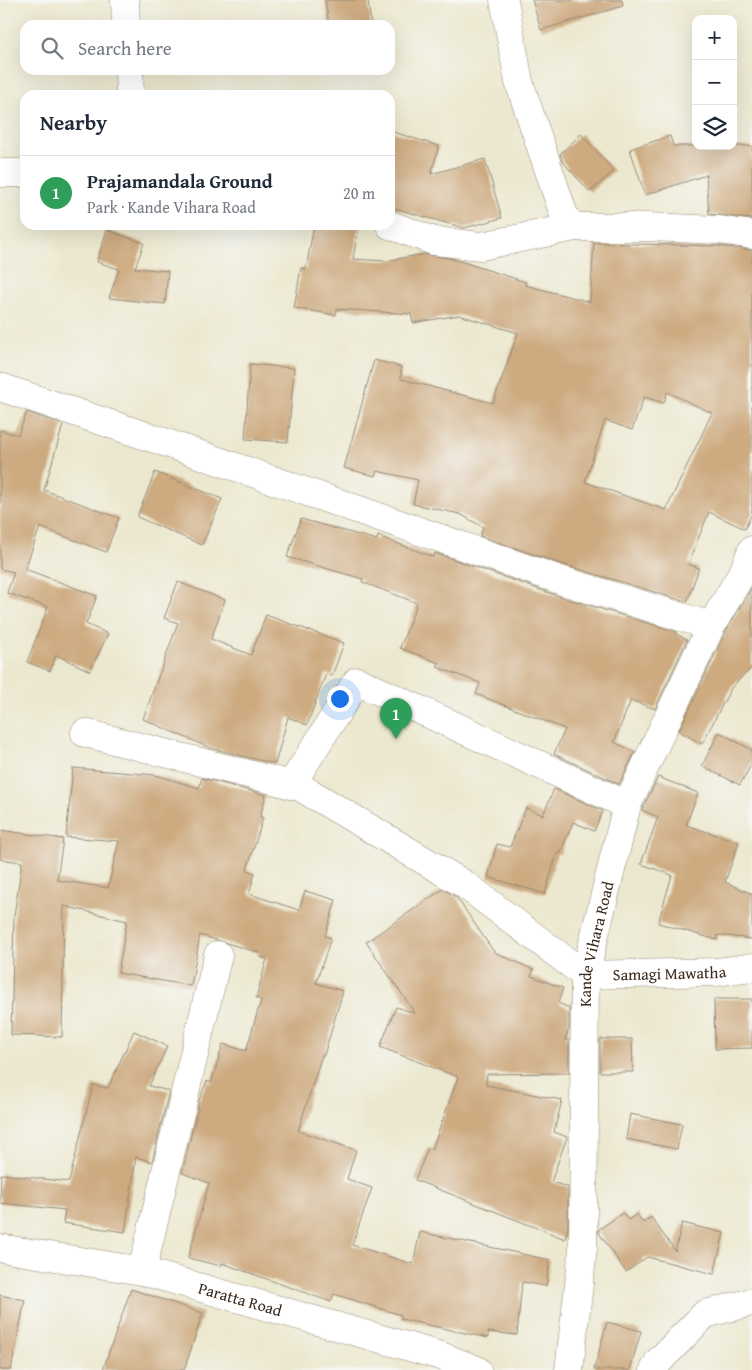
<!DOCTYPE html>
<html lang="en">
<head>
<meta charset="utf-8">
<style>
	:root { --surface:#fff; --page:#f2f2f3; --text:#1f2937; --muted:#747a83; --line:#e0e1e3; --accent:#0f766e }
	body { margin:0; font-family:"Gentium Book Plus",serif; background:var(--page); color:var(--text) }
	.controls { position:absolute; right:15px; top:15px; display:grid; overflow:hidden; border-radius:10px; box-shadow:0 5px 20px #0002 }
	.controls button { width:45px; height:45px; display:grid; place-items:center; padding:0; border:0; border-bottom:1px solid var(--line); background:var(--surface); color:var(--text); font:25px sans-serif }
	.you { position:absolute; left:339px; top:698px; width:18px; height:18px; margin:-12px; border:4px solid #fff; border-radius:50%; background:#1a73e8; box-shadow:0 0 0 8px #1a73e833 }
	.badge { display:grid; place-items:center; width:32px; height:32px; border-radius:50%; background:var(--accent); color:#fff; font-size:16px; font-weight:700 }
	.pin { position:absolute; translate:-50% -41px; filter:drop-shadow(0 1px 2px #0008) }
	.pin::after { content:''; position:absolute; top:26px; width:18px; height:15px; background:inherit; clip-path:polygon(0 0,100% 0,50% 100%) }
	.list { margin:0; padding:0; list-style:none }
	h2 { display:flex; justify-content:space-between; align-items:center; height:65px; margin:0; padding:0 20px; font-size:21px }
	h2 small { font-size:16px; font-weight:400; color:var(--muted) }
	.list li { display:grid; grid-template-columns:32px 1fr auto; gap:15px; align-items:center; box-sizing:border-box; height:75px; padding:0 20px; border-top:1px solid var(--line) }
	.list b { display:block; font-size:19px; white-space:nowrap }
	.list p { margin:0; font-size:16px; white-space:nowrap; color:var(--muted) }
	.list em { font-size:16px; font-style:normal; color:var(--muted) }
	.icon { flex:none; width:28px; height:28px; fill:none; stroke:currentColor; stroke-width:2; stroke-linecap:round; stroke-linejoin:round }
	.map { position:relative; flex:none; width:752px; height:1370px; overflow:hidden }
	.search { position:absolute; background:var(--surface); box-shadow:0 5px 20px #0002; left:20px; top:20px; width:375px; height:55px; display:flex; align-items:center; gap:12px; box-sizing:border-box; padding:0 18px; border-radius:15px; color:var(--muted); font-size:19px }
	.panel { position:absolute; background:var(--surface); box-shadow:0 5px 20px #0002; left:20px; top:90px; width:375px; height:140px; border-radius:15px }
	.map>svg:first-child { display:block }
</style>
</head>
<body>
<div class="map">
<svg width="752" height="1370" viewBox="0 0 752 1370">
	<rect width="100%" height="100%" fill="#f6f6f2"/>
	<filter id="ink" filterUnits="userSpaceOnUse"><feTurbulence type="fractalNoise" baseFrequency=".02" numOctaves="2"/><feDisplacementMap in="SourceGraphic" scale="10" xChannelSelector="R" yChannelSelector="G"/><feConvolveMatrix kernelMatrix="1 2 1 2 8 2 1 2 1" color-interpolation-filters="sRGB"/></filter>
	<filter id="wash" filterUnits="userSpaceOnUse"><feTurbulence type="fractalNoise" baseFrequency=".0096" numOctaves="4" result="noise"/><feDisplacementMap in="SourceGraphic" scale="20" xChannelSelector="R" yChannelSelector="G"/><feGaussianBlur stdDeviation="1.12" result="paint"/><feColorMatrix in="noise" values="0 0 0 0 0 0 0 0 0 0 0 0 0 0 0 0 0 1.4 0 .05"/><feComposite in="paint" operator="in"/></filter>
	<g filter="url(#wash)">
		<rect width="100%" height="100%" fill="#ece8cf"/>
		<g id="blocks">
			<!-- building -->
			<g fill="#cdaa80" fill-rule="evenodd">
				<polygon points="325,0 368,0 371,25 329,25"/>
				<polygon points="532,0 622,0 623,6 541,30"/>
				<polygon points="390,131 439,146 431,174 485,159 502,218 464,228 390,207"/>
				<polygon points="581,134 614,171 590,192 562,161 560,154"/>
				<polygon points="670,136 673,146 752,146 752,219 709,214 706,175 645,195 630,149"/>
				<path d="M314,225H359L353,259L385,261L425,254L453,259L526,282L525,285L590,302L594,243L718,246L752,250V513L745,529L709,512L688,564L699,568L687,602L565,565L480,536L483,527L460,514L413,504L418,480L377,471L375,476L344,468L374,360L401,367V379L493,403L518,333L459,315L413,323L411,314L337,309L336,315L294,308L301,268L306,269ZM667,392L712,413L666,510L585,482L605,420L632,430L644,397L664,403Z"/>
				<polygon points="107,230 144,243 135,268 168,271 165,304 109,298 119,269 97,262"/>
				<polygon points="250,364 294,368 288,442 245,439"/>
				<polygon points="27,412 63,425 44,490 119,518 106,552 40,527 25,569 97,596 86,624 108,634 90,671 56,655 50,671 27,662 48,607 7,593 14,572 0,569 0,430 18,435"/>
				<polygon points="155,472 222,499 202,545 137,517"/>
				<polygon points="301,519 377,540 378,536 433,557 435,553 555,595 677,632 676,634 687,640 655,709 631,700 614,742 635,752 619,784 554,754 565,729 476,694 480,683 437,667 439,663 400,648 417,603 362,582 363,579 287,557"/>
				<polygon points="178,582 225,600 211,639 251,655 266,615 344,643 332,676 326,674 307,725 288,717 275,764 210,748 143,719 178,623 164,618"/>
				<polygon points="752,587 752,667 731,688 702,744 679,731 725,633"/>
				<polygon points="719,732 752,750 752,763 740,785 702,766"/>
				<polygon points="73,768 155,775 199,788 202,778 266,795 260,817 263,818 247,870 255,873 249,894 299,910 305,891 336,900 325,936 331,938 316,983 343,991 324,1055 322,1055 298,1131 356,1150 347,1179 372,1188 352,1245 413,1264 420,1232 550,1260 546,1286 522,1282 517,1335 488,1332 488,1338 401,1319 401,1315 334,1294 331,1302 222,1263 221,1266 188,1258 209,1183 182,1173 200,1098 207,1081 211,1083 223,1044 246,1051 261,1000 256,998 267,959 259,956 260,953 200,935 191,986 118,973 127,921 64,906 62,1037 11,1035 14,916 22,862 0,859 0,830 63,839 57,880 108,888 119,841 66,837"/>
				<polygon points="658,777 698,793 686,825 739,842 725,882 752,894 752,939 718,935 717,940 658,923 672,875 641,864 658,817 642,810"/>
				<polygon points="554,789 603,811 594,831 573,822 560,854 557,853 545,894 488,877 497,844 510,847 526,808 543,815"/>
				<polygon points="443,889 457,898 494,952 534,970 531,976 563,988 558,1003 569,1008 569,1029 565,1040 569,1040 569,1073 487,1074 486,1085 562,1100 554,1132 567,1137 551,1182 568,1187 568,1227 565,1239 415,1180 428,1148 432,1150 458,1077 380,1047 396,1007 415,1013 366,942"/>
				<polygon points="714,999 752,999 752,1048 715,1049"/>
				<polygon points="134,1031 167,1046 149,1086 169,1091 152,1162 136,1157 125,1232 63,1223 65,1210 0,1203 1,1174 69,1182 93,1085 108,1088"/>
				<polygon points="600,1039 632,1039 633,1072 600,1072"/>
				<polygon points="630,1114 682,1124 677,1149 626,1139"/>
				<polygon points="623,1213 628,1220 637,1214 643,1223 651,1217 675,1251 682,1223 724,1233 714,1274 647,1257 626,1272 599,1233 599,1229"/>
				<polygon points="131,1289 203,1313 184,1370 103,1370"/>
				<polygon points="0,1295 25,1300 11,1370 0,1370"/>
				<polygon points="607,1322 641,1331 630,1370 594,1370"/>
			</g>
		</g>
	</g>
	<g filter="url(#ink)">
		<use href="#blocks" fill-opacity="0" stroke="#948976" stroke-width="1"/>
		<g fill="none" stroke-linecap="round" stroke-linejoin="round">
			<defs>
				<g id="street">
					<polyline points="125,0 126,25"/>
					<polyline points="504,0 519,82 565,218 575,227"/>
					<polyline points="129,70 130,95"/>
					<polyline points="0,173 25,173"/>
					<polyline points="390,225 434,241 481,246 575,227 649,227 720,230 752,235"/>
					<polyline points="0,387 161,441 560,580 711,626"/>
					<path id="s1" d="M85,733L300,787L464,884L585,975L717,972L752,967"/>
					<polyline points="291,785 357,681 627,805"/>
					<path id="s2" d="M0,1248L142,1271L441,1356L477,1370"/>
					<polyline points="142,1271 218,955"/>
					<path id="s3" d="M569,1370L583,1249L585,975L627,805L711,626L744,570L752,550"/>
					<polyline points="654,1370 658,1362 705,1314 752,1302"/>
				</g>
			</defs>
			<!-- street casing -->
			<use href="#street" stroke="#948976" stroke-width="29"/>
			<!-- street -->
			<use href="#street" stroke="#fff" stroke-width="28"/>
		</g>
	</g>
	<g text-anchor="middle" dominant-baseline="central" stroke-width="4.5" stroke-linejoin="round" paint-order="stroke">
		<!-- street labels -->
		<g font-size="16" fill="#3b2a1e" stroke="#f6f6f2">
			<text stroke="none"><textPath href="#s3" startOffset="428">Kande Vihara Road</textPath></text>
			<text stroke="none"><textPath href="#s1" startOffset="648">Samagi Mawatha</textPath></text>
			<text stroke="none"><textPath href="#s2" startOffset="246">Paratta Road</textPath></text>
		</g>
	</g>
</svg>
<div class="controls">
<button>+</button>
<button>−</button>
<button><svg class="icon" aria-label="layers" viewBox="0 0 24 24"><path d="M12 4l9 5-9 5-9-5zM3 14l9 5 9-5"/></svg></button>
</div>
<div class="you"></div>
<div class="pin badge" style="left:396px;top:739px;background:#2e9e5b">1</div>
<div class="search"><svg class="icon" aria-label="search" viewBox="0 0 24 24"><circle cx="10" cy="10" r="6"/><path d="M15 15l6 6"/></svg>Search here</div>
<section class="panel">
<h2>Nearby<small></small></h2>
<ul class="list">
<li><span class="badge" style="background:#2e9e5b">1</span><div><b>Prajamandala Ground</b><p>Park · Kande Vihara Road</p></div><em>20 m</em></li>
</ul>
</section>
</div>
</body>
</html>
